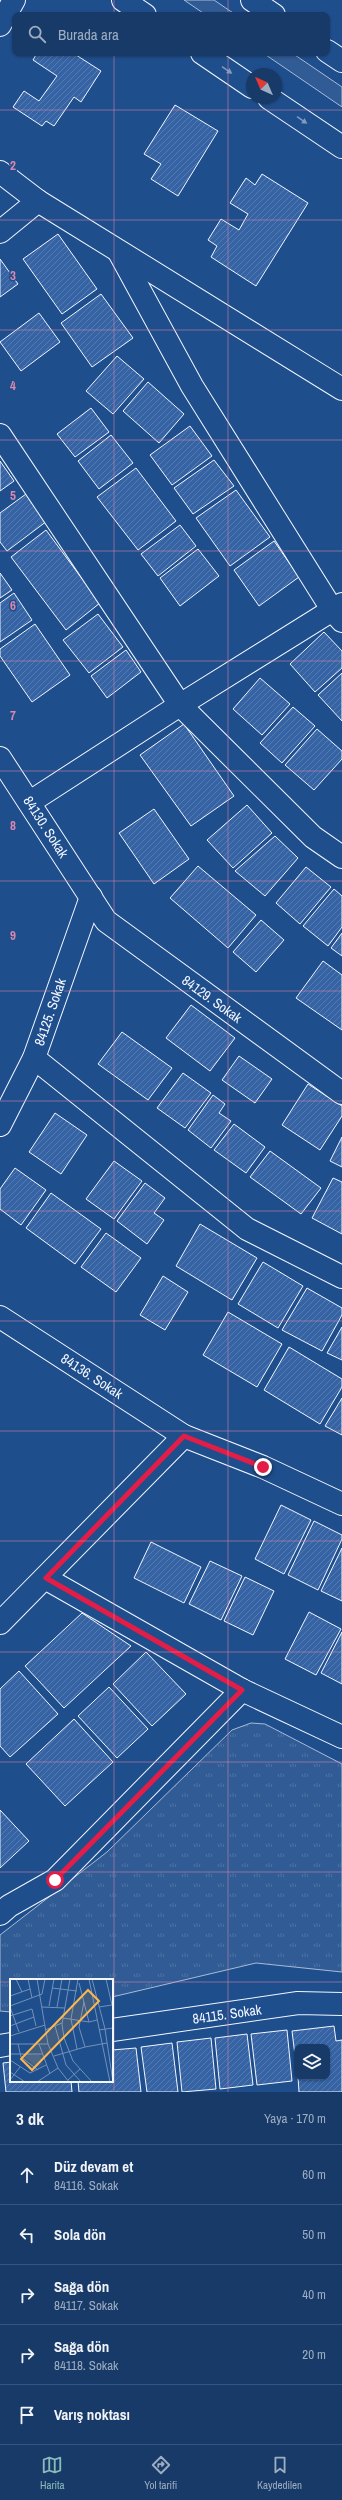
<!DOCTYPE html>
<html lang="tr">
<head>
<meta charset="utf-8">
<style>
	:root { --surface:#173a69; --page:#244571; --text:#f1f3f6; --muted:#9eadc0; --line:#36547d; --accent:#8bbbb9 }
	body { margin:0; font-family:"Archivo Narrow",sans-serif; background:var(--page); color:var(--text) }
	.controls { position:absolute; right:12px; bottom:12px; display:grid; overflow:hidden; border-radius:8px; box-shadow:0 1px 3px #0004 }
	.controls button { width:36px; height:36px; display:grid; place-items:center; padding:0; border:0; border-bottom:1px solid var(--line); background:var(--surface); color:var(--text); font:20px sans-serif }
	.compass { position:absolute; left:246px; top:68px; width:36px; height:36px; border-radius:50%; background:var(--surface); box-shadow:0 1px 3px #0004; rotate:316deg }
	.stop { position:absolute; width:12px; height:12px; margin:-9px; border:3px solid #e11d48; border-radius:50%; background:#fff }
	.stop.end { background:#e11d48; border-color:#fff; box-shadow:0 1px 4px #0008 }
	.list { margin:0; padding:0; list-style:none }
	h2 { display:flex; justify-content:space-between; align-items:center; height:52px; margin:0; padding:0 16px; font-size:17px }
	h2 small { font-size:13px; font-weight:400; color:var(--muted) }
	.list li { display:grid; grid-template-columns:26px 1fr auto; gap:12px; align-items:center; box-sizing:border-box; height:60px; padding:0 16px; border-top:1px solid var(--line) }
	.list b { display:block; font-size:15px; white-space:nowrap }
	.list p { margin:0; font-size:13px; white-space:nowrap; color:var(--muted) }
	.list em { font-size:13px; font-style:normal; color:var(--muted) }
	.icon { flex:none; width:22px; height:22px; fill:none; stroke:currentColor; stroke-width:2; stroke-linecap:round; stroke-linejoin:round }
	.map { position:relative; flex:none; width:342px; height:2092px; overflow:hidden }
	.search { position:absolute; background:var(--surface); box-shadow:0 1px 3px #0004; left:12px; right:12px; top:12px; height:44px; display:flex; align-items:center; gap:10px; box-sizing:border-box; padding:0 14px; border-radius:8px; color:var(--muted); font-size:15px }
	.sheet { height:352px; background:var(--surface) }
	nav { display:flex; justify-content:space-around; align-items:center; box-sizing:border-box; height:56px; border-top:1px solid var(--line); background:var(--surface); font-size:11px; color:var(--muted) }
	nav a { display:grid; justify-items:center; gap:2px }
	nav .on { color:var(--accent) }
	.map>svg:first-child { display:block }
</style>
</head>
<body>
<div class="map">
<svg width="342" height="2092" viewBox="0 0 342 2092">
	<defs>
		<pattern id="park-tufts" width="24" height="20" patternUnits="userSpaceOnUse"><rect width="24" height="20" fill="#305b95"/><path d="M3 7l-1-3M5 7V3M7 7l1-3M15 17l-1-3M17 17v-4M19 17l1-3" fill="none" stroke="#4e73a5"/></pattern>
		<pattern id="building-hatch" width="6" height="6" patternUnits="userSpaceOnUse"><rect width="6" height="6" fill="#3563a3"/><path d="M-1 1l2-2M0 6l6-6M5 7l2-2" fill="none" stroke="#537ab1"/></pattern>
	</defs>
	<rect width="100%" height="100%" fill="#1f4e8c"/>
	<!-- built -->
	<g fill="#305b95" stroke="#a8bbd7">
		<polygon points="184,0 214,0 236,15 206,15"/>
		<polygon points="263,53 292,53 342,87 342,107"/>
	</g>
	<!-- park -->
	<polygon fill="url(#park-tufts)" stroke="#a8bbd7" points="251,1723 265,1724 342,1764 342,1972 256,1963 112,1997 112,1980 11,1980 11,2012 0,2011 0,1935 107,1852 232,1730"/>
	<!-- building -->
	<g fill="url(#building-hatch)" stroke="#f2f6ff">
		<polygon points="37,53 73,53 101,71 81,102 74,97 54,126 46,121 42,126 13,107 24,91 39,101 57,76 33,60"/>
		<polygon points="175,105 218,131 178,196 151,179 161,164 144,154"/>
		<polygon points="262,174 308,203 256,286 211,257 217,246 208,240 221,219 239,230 248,214 230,203 246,178 255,185"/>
		<polygon points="58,234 97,289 62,314 23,259"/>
		<polygon points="0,259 18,284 0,297"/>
		<polygon points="101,294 133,338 92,367 61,323"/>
		<polygon points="39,313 60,342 21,371 0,342"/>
		<polygon points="117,356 144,379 113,414 86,391"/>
		<polygon points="148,382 184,414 159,443 123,411"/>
		<polygon points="91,408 109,432 75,457 57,434"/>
		<polygon points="190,426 212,456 172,485 150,455"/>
		<polygon points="111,435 133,463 99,489 78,461"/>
		<polygon points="214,460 234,486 193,514 174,488"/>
		<polygon points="0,461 14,481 0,491"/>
		<polygon points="136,468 176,521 138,550 97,497"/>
		<polygon points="236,490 270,537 230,566 196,518"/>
		<polygon points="26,494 47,521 7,551 0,542 0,513"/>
		<polygon points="180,525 196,546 158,576 141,554"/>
		<polygon points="46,530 100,603 66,630 11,557"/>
		<polygon points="274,541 299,577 259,606 234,570"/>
		<polygon points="198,549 219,576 180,606 160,578"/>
		<polygon points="0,573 12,590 0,598"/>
		<polygon points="14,593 32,620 0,642 0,603"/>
		<polygon points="98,614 123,647 89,673 63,640"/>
		<polygon points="35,624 70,675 32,702 0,656 0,649"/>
		<polygon points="324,632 342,651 342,668 315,692 290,664"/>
		<polygon points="126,650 141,672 107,698 91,676"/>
		<polygon points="342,673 342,721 318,695"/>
		<polygon points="260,678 290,704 262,735 233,709"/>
		<polygon points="293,707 315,726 282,763 260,743"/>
		<polygon points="184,724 234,796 191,826 140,755"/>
		<polygon points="317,729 342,751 342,759 314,790 285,765"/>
		<polygon points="247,805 272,833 233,868 207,840"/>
		<polygon points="154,809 189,859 154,884 119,833"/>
		<polygon points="275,836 298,858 265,896 235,871"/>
		<polygon points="198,866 256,915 228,948 170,898"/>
		<polygon points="306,867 331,887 300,924 276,903"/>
		<polygon points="334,889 342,896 342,927 328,946 303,926"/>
		<polygon points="261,920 284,940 256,972 233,952"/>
		<polygon points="342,933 342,956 331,948"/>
		<polygon points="323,961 342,975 342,1030 296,998"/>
		<polygon points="191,1005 235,1038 210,1071 166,1038"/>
		<polygon points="122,1032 172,1068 148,1100 98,1064"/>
		<polygon points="239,1056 272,1079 255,1103 222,1080"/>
		<polygon points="183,1073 211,1093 185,1128 157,1108"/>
		<polygon points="308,1084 342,1106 342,1116 320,1150 282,1125"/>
		<polygon points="213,1095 225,1104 219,1113 231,1121 211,1148 188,1130"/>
		<polygon points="55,1113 87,1135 61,1174 29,1152"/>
		<polygon points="234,1124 265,1147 246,1173 214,1150"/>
		<polygon points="342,1137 342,1167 330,1161"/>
		<polygon points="270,1151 321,1188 301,1214 250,1177"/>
		<polygon points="114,1161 142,1181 114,1219 86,1199"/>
		<polygon points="15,1168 46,1190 21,1225 0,1209 0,1189"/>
		<polygon points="333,1178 342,1182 342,1234 312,1218"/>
		<polygon points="145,1183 165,1198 154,1213 164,1220 147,1244 117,1221"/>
		<polygon points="51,1193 101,1229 75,1264 26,1228"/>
		<polygon points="200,1224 257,1258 232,1300 176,1266"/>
		<polygon points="106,1233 141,1258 116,1292 81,1267"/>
		<polygon points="263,1262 303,1286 278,1328 238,1304"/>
		<polygon points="163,1276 188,1292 165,1330 140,1315"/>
		<polygon points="307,1288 342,1308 342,1315 322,1351 282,1330"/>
		<polygon points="228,1312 282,1344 257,1387 203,1355"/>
		<polygon points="342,1327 342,1360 327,1353"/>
		<polygon points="289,1347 342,1379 342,1387 320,1424 264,1390"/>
		<polygon points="342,1398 342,1435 325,1426"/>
		<polygon points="281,1505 311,1520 284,1574 255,1559"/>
		<polygon points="314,1521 342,1535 342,1539 318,1590 288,1575"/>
		<polygon points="151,1542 201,1567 184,1603 134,1578"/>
		<polygon points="342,1548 342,1601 321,1591"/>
		<polygon points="210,1561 242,1576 221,1620 189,1604"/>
		<polygon points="245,1577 274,1591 253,1635 224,1621"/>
		<polygon points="309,1612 341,1629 316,1675 285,1659"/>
		<polygon points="82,1613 131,1646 64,1708 25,1666"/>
		<polygon points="342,1632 342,1684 321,1673"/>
		<polygon points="146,1652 186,1694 152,1726 113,1684"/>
		<polygon points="19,1671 58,1714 10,1757 0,1746 0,1689"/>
		<polygon points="109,1687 148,1729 117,1758 78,1716"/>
		<polygon points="74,1719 113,1762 65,1806 26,1764"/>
		<polygon points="0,1810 29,1841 0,1868"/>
		<polygon points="334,2026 336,2041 342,2040 342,2092 299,2092 298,2077 327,2077 327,2047 297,2047 297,2072 292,2031"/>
		<polygon points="287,2030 292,2081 257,2085 251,2034"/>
		<polygon points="247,2034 253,2085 220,2089 215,2038"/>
		<polygon points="211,2038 216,2089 182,2092 177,2042"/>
		<polygon points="172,2043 178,2092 147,2092 141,2047"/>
		<polygon points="136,2048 141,2092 79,2092 78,2081 112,2081 112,2050"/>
		<polygon points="11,2062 11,2081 71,2081 72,2092 6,2092 3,2063"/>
	</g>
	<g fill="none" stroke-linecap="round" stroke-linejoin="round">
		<defs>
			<g id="minor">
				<polyline points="0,25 14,0"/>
				<polyline points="0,172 38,201 342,389"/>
				<polyline points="0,232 38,201"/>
				<polyline points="120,254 192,386 333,611 342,621"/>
				<polyline points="0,435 180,705 313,837 342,857"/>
				<polyline points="0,758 106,921 342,1093"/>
				<polyline points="30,802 180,705 342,604"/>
				<polyline points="34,1058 247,1229 342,1277"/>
				<polyline points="0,1125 34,1058 91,897"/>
				<polyline points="0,1317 184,1436"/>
				<polyline points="45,1578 242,1690 342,1737"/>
				<polyline points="0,1914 9,1906 55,1880 242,1690"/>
				<polyline points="112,2030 298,2003 342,2004"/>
				<polyline points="0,2046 11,2044"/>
			</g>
			<g id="major">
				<polyline points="123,0 145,15"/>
				<polyline points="252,0 274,15"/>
				<polyline points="327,51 342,61"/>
				<polyline points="202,53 252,87"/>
				<polyline points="269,98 342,147"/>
				<polyline points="0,1623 184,1436 263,1467 342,1504"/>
			</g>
		</defs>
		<!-- minor casing -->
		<use href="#minor" stroke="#f2f6ff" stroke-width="24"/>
		<!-- major casing -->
		<use href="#major" stroke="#f2f6ff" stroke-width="24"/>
		<!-- minor -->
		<use href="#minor" stroke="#1f4e8c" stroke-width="22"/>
		<!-- major -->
		<use href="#major" stroke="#1f4e8c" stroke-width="22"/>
	</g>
	<!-- one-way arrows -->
	<defs><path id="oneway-solid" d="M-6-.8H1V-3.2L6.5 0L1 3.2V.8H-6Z"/></defs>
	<g fill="#7e9ac0">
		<use href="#oneway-solid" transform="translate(227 70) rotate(34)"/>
		<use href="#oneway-solid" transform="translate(302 120) rotate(34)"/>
	</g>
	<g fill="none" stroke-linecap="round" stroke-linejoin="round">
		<!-- route -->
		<polyline stroke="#e11d48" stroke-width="5" points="55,1880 242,1690 46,1578 184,1436 263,1467"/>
	</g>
	<!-- grid -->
	<path fill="none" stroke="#da87ad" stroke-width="1" stroke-opacity="0.55" d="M114,0V15M228,0V15M114,53V2092M228,53V2092M0,110H342M0,220H342M0,330H342M0,440H342M0,551H342M0,661H342M0,771H342M0,881H342M0,991H342M0,1101H342M0,1211H342M0,1321H342M0,1431H342M0,1541H342M0,1652H342M0,1762H342M0,1872H342M0,1982H11M112,1982H342"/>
	<g text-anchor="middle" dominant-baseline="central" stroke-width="3" stroke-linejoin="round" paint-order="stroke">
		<!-- street labels -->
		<g font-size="14" fill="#f2f6ff" stroke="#1f4e8c">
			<text transform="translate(46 827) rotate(57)">84130. Sokak</text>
			<text transform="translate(212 999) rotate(36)">84129. Sokak</text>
			<text transform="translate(50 1012) rotate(-71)">84125. Sokak</text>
			<text transform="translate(92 1376) rotate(33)">84136. Sokak</text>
			<text transform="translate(227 2014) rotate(-8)">84115. Sokak</text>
		</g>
	</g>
	<!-- overview -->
	<g transform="translate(10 1979)">
		<rect width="103" height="103" fill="#1f4e8c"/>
		<path d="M11,75L30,76L33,85L28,89Z" fill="#305b95"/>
		<path fill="none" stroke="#7391ba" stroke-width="1" d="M6,0L12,13M18,0L22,19M27,0L38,65M60,0L52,45L54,59L63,82L82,103M79,0L100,103M82,0L95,50L103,103M96,0L102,26M69,4L79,43M42,9L67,12M0,17L20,10M0,27L32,15L35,0M39,27L44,0M0,28L9,53M32,28L55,29M47,28L52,0M89,28L102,26M0,37L22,30L26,47M53,39L79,43L87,41M0,47L24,38M45,47L56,86L71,103M35,51L52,44M89,51L103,49M0,57L35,46M0,65H38L48,89L59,103M8,65L11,78L28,91M29,65L40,95M75,68L97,64M67,70L61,40L68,0M0,75H32M44,77L75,68L69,48L74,23M0,81L20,94L36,86M0,93L15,103M0,101L10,88M58,101L70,90M27,103L48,89"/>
		<path fill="#ffb74d" fill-opacity="0.15" stroke="#ffb74d" stroke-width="2" d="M78,11L89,22L22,91L11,80Z"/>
		<rect width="103" height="103" fill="none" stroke="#f2f6ff" stroke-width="2"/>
	</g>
	<g font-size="13" text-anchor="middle" font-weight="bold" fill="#da87ad" stroke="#1f4e8c" stroke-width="3" stroke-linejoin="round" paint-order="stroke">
		<text x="13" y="170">2</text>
		<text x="13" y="280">3</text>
		<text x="13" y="390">4</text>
		<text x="13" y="500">5</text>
		<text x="13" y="610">6</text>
		<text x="13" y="720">7</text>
		<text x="13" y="830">8</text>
		<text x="13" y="940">9</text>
	</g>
</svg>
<div class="controls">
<button><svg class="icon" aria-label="layers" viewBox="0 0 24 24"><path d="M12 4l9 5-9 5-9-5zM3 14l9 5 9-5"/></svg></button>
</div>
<svg class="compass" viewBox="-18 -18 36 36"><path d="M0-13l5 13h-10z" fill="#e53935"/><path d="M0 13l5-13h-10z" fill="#9eadc0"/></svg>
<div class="stop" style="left:55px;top:1880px"></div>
<div class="stop end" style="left:263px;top:1467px"></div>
<div class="search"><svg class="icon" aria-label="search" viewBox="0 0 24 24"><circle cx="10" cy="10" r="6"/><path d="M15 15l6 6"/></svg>Burada ara</div>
</div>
<section class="sheet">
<h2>3 dk<small>Yaya · 170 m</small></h2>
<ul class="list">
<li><svg class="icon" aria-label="ahead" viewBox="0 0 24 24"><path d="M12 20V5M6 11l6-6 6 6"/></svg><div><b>Düz devam et</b><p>84116. Sokak</p></div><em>60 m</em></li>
<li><svg class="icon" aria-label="left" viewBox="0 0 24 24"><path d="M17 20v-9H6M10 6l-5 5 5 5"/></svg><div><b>Sola dön</b></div><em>50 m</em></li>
<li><svg class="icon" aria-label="right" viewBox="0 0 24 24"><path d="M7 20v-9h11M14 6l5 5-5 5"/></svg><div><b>Sağa dön</b><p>84117. Sokak</p></div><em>40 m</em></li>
<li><svg class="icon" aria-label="right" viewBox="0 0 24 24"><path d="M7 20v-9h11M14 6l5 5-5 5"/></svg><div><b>Sağa dön</b><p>84118. Sokak</p></div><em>20 m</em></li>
<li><svg class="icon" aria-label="arrive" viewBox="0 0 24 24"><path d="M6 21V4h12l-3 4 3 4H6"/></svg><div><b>Varış noktası</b></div></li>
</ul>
</section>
<nav>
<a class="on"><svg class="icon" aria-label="map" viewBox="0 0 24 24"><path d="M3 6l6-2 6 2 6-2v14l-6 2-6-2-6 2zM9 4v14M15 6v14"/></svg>Harita</a>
<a><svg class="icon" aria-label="directions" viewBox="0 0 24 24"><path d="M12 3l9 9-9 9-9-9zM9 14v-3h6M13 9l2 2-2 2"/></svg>Yol tarifi</a>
<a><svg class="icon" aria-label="saved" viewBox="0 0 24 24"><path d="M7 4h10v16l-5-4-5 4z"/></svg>Kaydedilen</a>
</nav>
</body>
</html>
